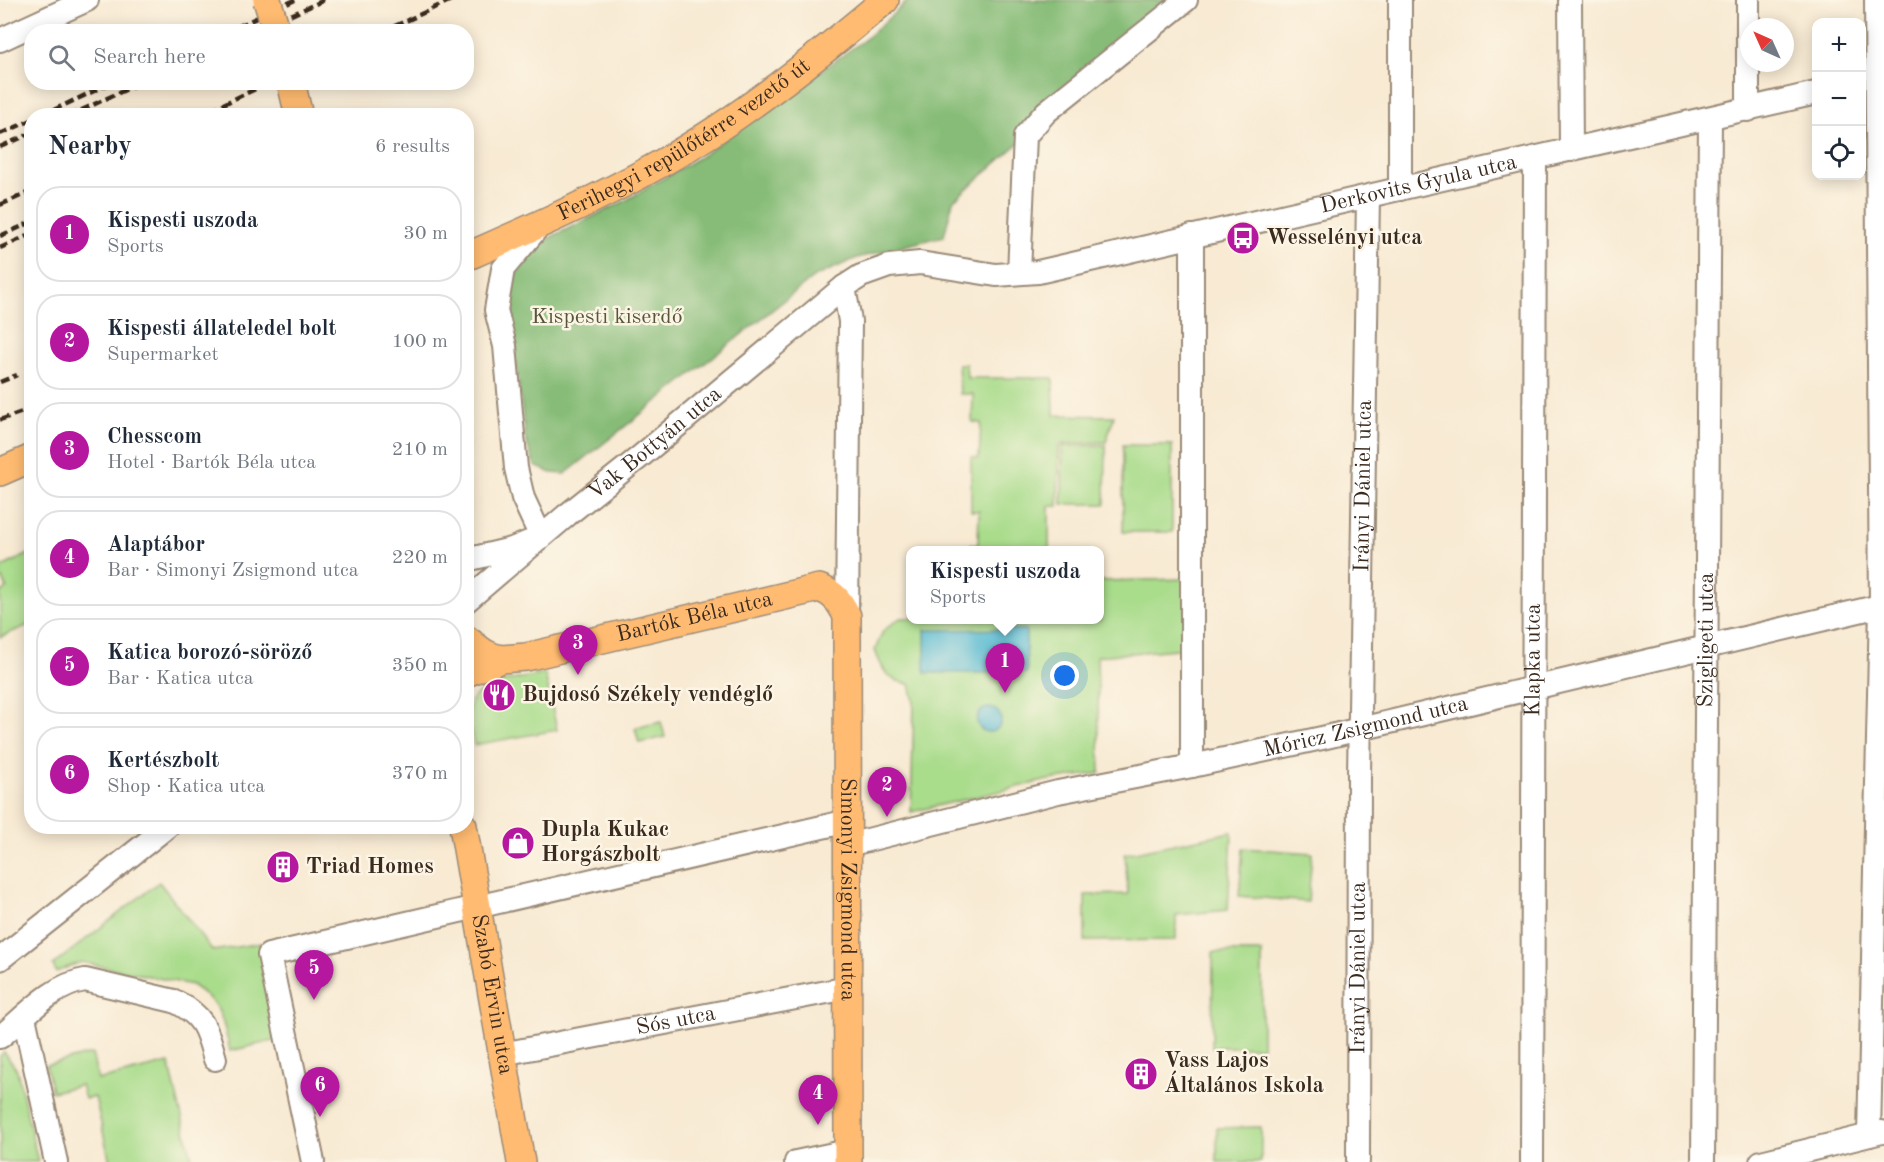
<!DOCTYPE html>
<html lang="en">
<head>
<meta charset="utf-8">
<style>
	:root { --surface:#fff; --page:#f6f6f7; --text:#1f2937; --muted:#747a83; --line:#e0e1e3; --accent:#b5179e }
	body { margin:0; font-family:"Old Standard TT",serif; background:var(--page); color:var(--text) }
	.controls { position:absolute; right:18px; top:18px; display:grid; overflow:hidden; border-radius:12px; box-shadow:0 3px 15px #0003 }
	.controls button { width:54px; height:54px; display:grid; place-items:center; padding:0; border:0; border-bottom:2px solid var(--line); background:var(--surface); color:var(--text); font:30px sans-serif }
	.compass { position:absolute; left:1740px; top:18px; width:54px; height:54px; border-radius:50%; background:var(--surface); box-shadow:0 3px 15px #0003; rotate:315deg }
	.you { position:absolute; left:1065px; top:676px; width:21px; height:21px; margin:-15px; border:4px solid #fff; border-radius:50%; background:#1a73e8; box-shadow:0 0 0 9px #1a73e833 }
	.badge { display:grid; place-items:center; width:39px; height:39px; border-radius:50%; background:var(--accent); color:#fff; font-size:20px; font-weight:700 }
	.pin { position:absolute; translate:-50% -50px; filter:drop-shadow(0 2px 3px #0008) }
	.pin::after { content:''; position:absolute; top:32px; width:21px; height:18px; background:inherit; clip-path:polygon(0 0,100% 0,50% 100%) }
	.popup { position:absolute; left:906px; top:546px; width:198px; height:78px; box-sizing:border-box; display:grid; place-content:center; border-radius:12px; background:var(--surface); filter:drop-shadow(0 2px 4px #0005); font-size:20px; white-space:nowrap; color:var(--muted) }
	.popup b { font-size:22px; color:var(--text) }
	.popup::after { content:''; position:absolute; left:50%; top:100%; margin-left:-12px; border:12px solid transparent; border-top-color:var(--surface) }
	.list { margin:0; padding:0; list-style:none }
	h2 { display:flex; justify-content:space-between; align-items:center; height:78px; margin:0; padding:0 24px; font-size:26px }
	h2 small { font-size:20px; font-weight:400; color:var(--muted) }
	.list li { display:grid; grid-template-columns:39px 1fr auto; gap:18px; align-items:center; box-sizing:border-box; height:96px; margin:0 12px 12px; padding:0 12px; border:2px solid var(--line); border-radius:24px }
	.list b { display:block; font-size:22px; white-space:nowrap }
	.list p { margin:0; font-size:20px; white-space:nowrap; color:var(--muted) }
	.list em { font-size:20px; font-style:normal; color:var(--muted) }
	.icon { flex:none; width:33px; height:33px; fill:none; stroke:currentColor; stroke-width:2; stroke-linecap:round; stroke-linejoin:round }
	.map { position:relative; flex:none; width:1884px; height:1162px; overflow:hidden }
	.search { position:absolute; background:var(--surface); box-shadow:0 3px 15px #0003; left:24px; top:24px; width:450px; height:66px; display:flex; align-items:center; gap:15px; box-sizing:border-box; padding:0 21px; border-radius:24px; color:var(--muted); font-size:22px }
	.panel { position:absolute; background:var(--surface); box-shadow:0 3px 15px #0003; left:24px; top:108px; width:450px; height:726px; border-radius:24px }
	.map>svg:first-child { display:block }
</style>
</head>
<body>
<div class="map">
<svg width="1884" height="1162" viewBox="0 0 1884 1162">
	<rect width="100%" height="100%" fill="#fcf5e5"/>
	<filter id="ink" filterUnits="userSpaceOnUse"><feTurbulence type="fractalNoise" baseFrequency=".0167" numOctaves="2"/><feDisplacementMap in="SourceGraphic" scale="12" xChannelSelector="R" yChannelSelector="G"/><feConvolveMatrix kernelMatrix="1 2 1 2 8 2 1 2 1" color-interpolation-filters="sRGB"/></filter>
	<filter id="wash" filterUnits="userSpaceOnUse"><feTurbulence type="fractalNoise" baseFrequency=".008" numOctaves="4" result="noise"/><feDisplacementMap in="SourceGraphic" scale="24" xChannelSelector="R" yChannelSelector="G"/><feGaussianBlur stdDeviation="1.35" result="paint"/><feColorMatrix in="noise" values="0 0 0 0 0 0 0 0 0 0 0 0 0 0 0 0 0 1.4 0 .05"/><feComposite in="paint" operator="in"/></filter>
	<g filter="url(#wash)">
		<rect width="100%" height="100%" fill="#f8ead3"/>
		<!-- green -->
		<g fill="#a9dc8b" stroke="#728354" stroke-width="1.5">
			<polygon points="958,364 966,364 967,378 1053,378 1054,415 1114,416 1106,442 1059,444 1058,506 1049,506 1049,550 971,550 971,544 978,544 979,511 971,511 971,457 979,458 981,423 972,422 973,394 960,394"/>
			<polygon points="1106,445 1105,504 1062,504 1062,446"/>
			<rect x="1123" y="445" width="49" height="87"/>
			<polygon points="31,553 31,624 0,637 0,593 7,589 3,579 0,580 0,568"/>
			<path d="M1187,579L1188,648L1097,656L1100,773L1048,780L911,812L914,702L910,684C888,682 882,670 875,650L883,631L900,618L1100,620V581Z"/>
			<path d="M545,674L557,730L474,745C472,733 465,714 471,702C481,681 524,678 545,674Z"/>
			<polygon points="661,722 665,737 639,743 635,728"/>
			<polygon points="1232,832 1228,910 1176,915 1176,940 1085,941 1085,895 1128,894 1125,854"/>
			<polygon points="1243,848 1312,853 1308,902 1239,896"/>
			<path d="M159,882L213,951L260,943L281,1039L230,1051C222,1018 223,1005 192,985L81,962L56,972L53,965Z"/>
			<polygon points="1213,952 1262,952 1262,1047 1212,1047"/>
			<polygon points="4,1052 17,1070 38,1162 0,1162 0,1056"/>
			<polygon points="92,1054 98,1080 169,1063 192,1159 180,1162 110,1162 95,1097 85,1099 81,1085 52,1092 46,1065"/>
			<polygon points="1261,1127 1261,1162 1217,1162 1217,1128"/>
		</g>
		<!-- forest -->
		<polygon fill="#86bc77" stroke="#60734a" stroke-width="1.5" points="909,0 1183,0 953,201 944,236 857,258 814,277 565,474 551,473 535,466 526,441 510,318 509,294 518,263 533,249 553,236 623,202 698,158 864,40"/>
		<!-- water -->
		<g fill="#54b9d2" stroke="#487278" stroke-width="1.5">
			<polygon points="1026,629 1027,673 925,673 925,630"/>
			<circle cx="989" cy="720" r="12"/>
		</g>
	</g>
	<g filter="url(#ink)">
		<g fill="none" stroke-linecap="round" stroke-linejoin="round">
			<defs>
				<g id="minor">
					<polyline points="1570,0 1571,150"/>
					<polyline points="0,40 87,0"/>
					<polyline points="1748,110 1748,0"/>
					<polyline points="1400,189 1400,0"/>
					<polyline points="539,226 503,269 496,310 505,346 516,468 523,498 541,537"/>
					<polyline points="1019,273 1025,136 1046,112 1186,0"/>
					<polyline points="844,287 850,321 847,616"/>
					<polyline points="466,560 512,549 529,542"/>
					<path id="s1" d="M466,601L567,515L641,456L844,287L861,276L889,266L920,263L996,275L1038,272L1816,93"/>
					<polyline points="1192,766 1192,236"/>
					<path id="s2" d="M848,845L1058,792L1192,766L1322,738L1884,605"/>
					<polyline points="0,959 168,826"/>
					<polyline points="24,1017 56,1162"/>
					<path d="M0,1037C25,1017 52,985 85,980L174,1001C204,1015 207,1030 215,1059"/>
					<path id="s3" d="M502,1054L848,988"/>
					<polyline points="1869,1135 1881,606 1876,0"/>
					<polyline points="313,1162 269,955 848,821"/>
					<polyline points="796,1162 848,1151"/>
					<path id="s4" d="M1358,1162L1359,775L1368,197"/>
					<path id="s5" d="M1532,1162L1535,158"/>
					<path id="s6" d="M1703,1162L1710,118"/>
					<polyline points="1761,1162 1882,1132"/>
				</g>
				<g id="major">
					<polyline points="291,82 299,116"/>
					<path id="s7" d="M466,257C532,228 598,199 660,164C741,118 814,60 885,0"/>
					<polyline points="0,472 32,458"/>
					<path d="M466,639C480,649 483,655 501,659"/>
					<path id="s8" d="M466,673L501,659L526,657L819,588C834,593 840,602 847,616L848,1162"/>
					<path id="s9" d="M463,826L521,1162"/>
				</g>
			</defs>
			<!-- minor casing -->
			<use href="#minor" stroke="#9a8a78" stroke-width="26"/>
			<!-- major casing -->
			<use href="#major" stroke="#9a8a78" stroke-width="30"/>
			<!-- minor -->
			<use href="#minor" stroke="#fff" stroke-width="22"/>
			<!-- major -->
			<use href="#major" stroke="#ffbb71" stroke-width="27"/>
			<!-- rail -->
			<g stroke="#3b2a1e" stroke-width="4.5" stroke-dasharray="9 4.5" stroke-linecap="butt">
				<polyline points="226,32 295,0"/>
				<polyline points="254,32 324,0"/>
				<polyline points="382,32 451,0"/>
				<polyline points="41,116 113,82"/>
				<polyline points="69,116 142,82"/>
				<polyline points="198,116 270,82"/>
				<polyline points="0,134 32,120"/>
				<polyline points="0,147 32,133"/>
				<polyline points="0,205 32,191"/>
				<polyline points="0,236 32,222"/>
				<polyline points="0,248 32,234"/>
				<polyline points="0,382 17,375"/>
				<polyline points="0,420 31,409"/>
			</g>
			<defs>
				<polyline id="major-bridge" points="267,0 277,32"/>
			</defs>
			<!-- major-bridge casing -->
			<use href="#major-bridge" stroke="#9a8a78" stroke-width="30" stroke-linecap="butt"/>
			<!-- major-bridge -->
			<use href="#major-bridge" stroke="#ffbb71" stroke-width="27"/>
		</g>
	</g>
	<!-- icons -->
	<defs>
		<symbol id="bus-disc" viewBox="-11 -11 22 22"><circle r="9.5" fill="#b5179e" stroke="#fcf5e5"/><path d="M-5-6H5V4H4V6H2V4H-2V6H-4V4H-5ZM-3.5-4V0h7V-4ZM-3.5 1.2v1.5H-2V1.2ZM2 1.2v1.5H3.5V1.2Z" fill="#fff"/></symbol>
		<symbol id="restaurant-disc" viewBox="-11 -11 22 22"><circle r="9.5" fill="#b5179e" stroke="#fcf5e5"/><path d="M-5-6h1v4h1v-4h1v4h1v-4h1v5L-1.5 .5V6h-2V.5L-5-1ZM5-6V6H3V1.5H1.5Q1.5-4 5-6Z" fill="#fff"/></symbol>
		<symbol id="shop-disc" viewBox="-11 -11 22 22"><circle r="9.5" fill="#b5179e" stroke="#fcf5e5"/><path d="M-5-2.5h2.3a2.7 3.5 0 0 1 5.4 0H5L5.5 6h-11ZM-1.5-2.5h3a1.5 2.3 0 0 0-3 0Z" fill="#fff"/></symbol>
		<symbol id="building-disc" viewBox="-11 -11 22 22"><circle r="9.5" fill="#b5179e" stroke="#fcf5e5"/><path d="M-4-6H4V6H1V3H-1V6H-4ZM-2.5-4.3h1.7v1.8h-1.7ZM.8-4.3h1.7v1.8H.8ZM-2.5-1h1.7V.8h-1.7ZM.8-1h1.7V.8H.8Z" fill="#fff"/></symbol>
	</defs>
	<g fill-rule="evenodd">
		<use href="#bus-disc" x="1224" y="219" width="38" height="38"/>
		<use href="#restaurant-disc" x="480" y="676" width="38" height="38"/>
		<use href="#shop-disc" x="499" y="824" width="38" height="38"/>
		<use href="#building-disc" x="264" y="848" width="38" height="38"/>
		<use href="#building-disc" x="1122" y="1055" width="38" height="38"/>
	</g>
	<g text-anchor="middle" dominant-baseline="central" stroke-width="5" stroke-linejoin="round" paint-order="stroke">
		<!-- street labels -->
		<g font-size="22" fill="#3b2a1e" stroke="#fcf5e5">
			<text stroke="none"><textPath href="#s7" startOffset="248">Ferihegyi repülőtérre vezető út</textPath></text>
			<text stroke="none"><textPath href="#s1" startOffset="1082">Derkovits Gyula utca</textPath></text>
			<text stroke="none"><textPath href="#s1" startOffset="246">Vak Bottyán utca</textPath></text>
			<text stroke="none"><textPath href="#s4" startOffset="676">Irányi Dániel utca</textPath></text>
			<text stroke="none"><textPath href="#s8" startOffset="236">Bartók Béla utca</textPath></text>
			<text stroke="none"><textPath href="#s6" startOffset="522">Szigligeti utca</textPath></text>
			<text stroke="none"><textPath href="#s5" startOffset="502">Klapka utca</textPath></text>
			<text stroke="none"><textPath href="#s2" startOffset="531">Móricz Zsigmond utca</textPath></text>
			<text stroke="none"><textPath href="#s8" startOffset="678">Simonyi Zsigmond utca</textPath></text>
			<text stroke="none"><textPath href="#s4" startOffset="194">Irányi Dániel utca</textPath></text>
			<text stroke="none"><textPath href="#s9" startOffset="171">Szabó Ervin utca</textPath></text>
			<text stroke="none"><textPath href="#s3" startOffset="177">Sós utca</textPath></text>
		</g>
		<!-- poi labels -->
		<g font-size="22" font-weight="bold" fill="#3b2a1e" stroke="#fcf5e5" text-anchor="start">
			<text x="1266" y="238">Wesselényi utca</text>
			<text x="522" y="695">Bujdosó Székely vendéglő</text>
			<text x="541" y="830">Dupla Kukac<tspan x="541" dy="25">Horgászbolt</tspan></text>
			<text x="306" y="867">Triad Homes</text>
			<text x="1164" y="1061">Vass Lajos<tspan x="1164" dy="25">Általános Iskola</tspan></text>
		</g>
		<!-- park labels -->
		<g font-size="22" fill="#565639" stroke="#fcf5e5">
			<text x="607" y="317">Kispesti kiserdő</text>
		</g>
	</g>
</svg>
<div class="controls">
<button>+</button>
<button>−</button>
<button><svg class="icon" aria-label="locate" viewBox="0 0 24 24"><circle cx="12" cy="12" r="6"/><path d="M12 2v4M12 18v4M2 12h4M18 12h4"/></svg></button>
</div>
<svg class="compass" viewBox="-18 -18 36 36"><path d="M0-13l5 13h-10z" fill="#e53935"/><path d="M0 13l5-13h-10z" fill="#747a83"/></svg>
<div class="you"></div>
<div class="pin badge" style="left:1005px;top:693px">1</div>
<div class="popup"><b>Kispesti uszoda</b>Sports</div>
<div class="pin badge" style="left:887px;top:817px">2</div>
<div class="pin badge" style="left:578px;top:675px">3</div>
<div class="pin badge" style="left:818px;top:1125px">4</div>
<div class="pin badge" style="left:314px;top:1000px">5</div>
<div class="pin badge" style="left:320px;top:1117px">6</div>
<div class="search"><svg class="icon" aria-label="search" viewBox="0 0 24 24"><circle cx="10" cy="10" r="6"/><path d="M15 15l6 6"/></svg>Search here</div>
<section class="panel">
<h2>Nearby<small>6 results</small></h2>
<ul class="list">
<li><span class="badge">1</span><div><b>Kispesti uszoda</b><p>Sports</p></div><em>30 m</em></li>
<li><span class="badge">2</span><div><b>Kispesti állateledel bolt</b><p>Supermarket</p></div><em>100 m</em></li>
<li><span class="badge">3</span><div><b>Chesscom</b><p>Hotel · Bartók Béla utca</p></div><em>210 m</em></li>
<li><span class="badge">4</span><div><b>Alaptábor</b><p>Bar · Simonyi Zsigmond utca</p></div><em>220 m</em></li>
<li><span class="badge">5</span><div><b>Katica borozó-söröző</b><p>Bar · Katica utca</p></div><em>350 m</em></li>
<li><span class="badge">6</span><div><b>Kertészbolt</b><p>Shop · Katica utca</p></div><em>370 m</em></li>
</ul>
</section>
</div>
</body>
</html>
